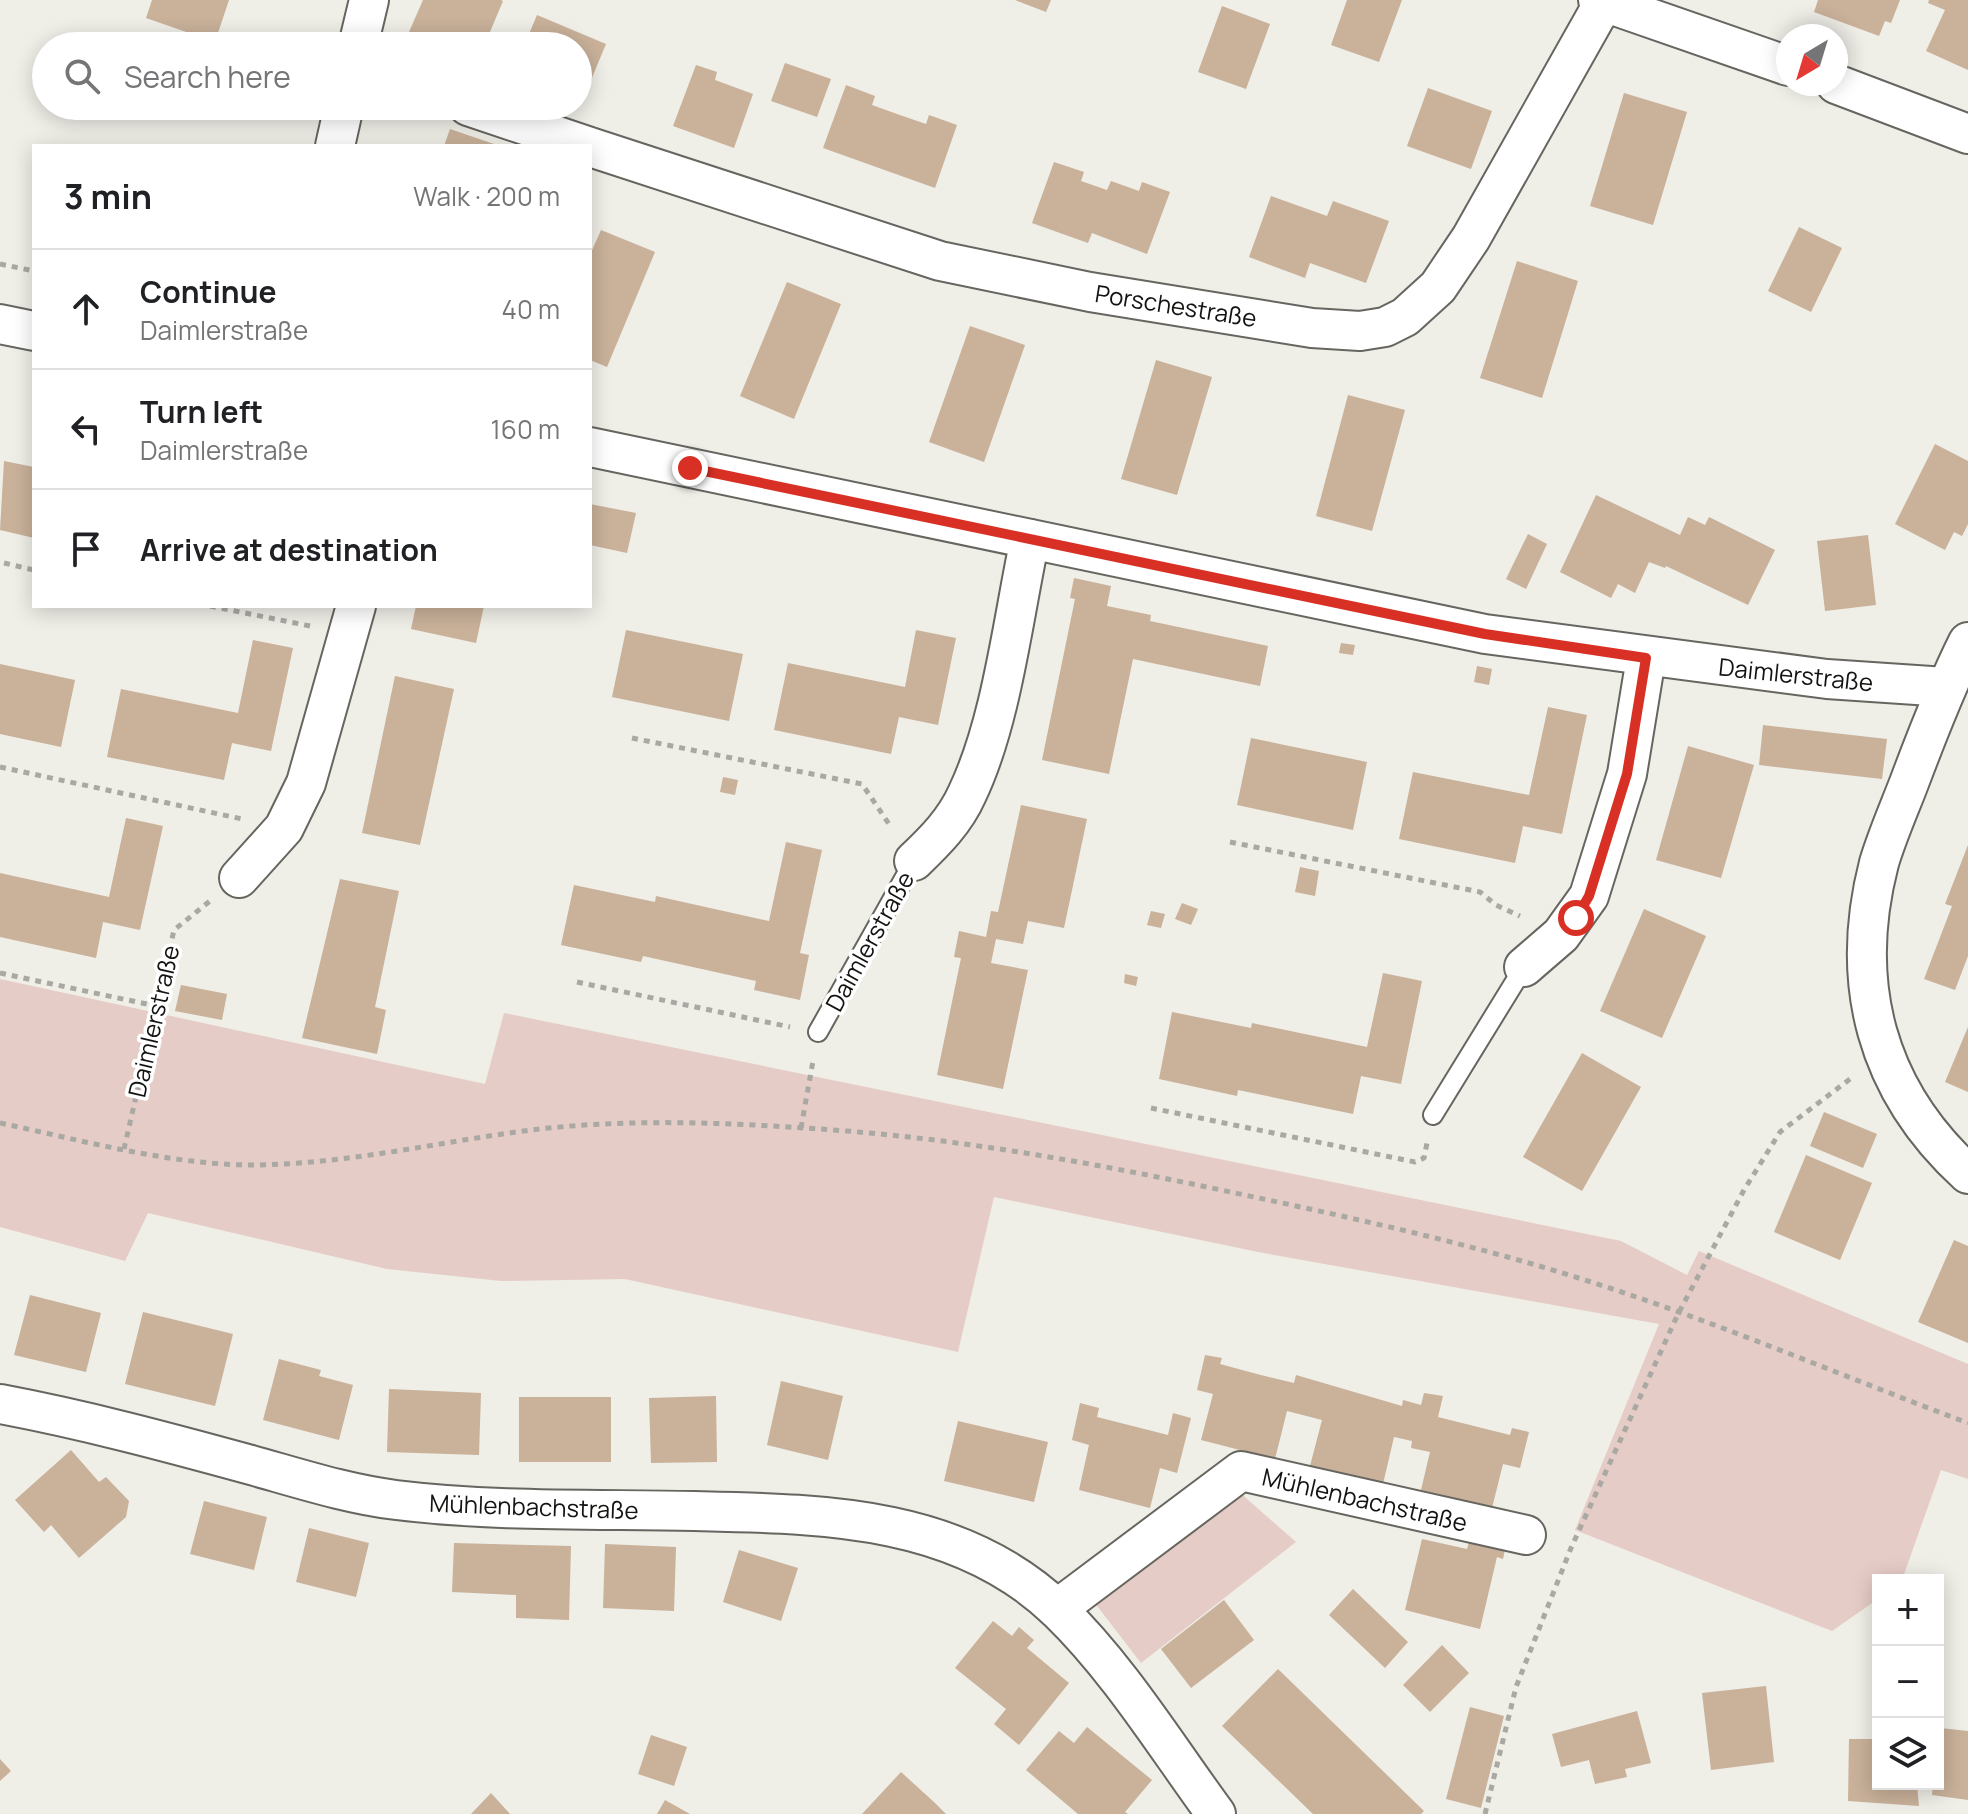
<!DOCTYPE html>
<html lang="en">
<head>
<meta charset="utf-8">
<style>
	:root { --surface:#fff; --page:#f2f2f2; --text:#202124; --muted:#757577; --line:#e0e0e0 }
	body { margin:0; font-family:Manrope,sans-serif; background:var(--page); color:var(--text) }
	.controls { position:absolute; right:24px; bottom:24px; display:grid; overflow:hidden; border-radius:0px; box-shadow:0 4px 20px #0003 }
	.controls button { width:72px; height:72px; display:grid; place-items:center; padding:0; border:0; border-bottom:2px solid var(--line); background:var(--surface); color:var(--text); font:40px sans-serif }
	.compass { position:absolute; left:1776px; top:24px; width:72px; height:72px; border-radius:50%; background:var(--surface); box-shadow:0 4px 20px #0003; rotate:218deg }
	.stop { position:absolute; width:24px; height:24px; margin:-18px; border:6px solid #d93025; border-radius:50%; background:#fff }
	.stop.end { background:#d93025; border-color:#fff; box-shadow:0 2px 8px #0008 }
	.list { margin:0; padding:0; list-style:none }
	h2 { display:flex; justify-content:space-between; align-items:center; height:104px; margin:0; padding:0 32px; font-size:34px }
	h2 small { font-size:26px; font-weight:400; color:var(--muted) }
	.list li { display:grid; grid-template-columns:52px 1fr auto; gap:24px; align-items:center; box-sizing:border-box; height:120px; padding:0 32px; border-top:2px solid var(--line) }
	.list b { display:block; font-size:30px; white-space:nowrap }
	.list p { margin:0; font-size:26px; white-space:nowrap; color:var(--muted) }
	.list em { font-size:26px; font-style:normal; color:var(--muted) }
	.icon { flex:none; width:44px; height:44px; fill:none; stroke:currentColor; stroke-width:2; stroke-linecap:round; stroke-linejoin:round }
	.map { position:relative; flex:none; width:1968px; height:1814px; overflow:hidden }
	.search { position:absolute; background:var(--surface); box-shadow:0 4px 20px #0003; left:32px; top:32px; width:560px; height:88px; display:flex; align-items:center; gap:20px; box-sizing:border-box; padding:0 28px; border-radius:44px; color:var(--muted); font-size:30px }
	.panel { position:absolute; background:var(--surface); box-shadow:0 4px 20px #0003; left:32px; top:144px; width:560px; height:464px; border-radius:0px }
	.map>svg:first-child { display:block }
</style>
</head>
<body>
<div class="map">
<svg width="1968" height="1814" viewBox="0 0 1968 1814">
	<rect width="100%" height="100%" fill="#efeee7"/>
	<!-- green -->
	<g fill="#e6ccc6">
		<polygon points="0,979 485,1084 504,1013 1621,1241 1687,1275 1699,1251 1968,1364 1968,1479 1941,1470 1902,1580 1878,1580 1878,1599 1832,1631 1575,1530 1659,1324 1258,1252 994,1197 958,1352 625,1279 501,1281 387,1269 148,1213 125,1261 0,1227"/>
		<polygon points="1238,1491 1296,1542 1141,1663 1094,1602"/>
	</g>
	<!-- building -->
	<g fill="#c9b19a">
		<polygon points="152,0 229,0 215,42 146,18"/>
		<polygon points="423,0 501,0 503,1 484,46 442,46 409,32"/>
		<polygon points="1015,0 1051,0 1046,12"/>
		<polygon points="1347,0 1402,0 1379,62 1331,45"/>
		<polygon points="1818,0 1900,0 1891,23 1885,21 1879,36 1814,12"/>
		<polygon points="1929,0 1968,0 1968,70 1926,51 1945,10 1928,3"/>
		<polygon points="1222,6 1270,24 1246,89 1198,72"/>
		<polygon points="537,15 606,44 581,104 578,102 578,46 524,46"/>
		<polygon points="785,63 831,79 817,117 771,101"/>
		<polygon points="696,65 717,72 715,80 753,94 734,148 673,126"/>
		<polygon points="846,85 875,96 872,105 897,114 926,124 929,115 957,125 935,188 823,148"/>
		<polygon points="1428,88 1492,111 1471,169 1407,146"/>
		<polygon points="1624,93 1687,112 1653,225 1590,206"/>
		<polygon points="255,106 290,106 287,118 254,110"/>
		<polygon points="450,129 497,145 497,146 444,146"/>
		<polygon points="1054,162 1084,172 1081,181 1107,190 1111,181 1139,191 1142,182 1170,192 1147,254 1092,233 1088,243 1032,223"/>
		<polygon points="1271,196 1327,216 1333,201 1389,221 1366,283 1310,263 1305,278 1249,257"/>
		<polygon points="1799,227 1842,248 1811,312 1768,291"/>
		<polygon points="601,230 655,252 607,367 590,360 590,255"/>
		<polygon points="1517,261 1578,281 1542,398 1480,378"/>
		<polygon points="787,282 841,304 794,419 740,396"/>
		<polygon points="970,326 1025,345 984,462 929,442"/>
		<polygon points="1156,360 1212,377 1177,495 1121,479"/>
		<polygon points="1348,395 1405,410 1372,531 1316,516"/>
		<polygon points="1935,444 1968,461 1968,524 1962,536 1954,532 1945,550 1895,524"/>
		<polygon points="4,461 34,467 34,538 0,530"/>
		<polygon points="1596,495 1680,535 1688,517 1705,525 1709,517 1775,550 1748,605 1666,566 1665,568 1649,562 1635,593 1618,584 1611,598 1560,572"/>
		<polygon points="590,504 636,513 627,553 590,545"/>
		<polygon points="1528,534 1547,544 1526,589 1506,579"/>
		<polygon points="1868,535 1876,605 1825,611 1817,541"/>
		<polygon points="1074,578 1111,586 1107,606 1151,615 1150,621 1268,646 1260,686 1133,659 1109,774 1042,760 1075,599 1070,598"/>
		<polygon points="416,606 484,606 476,643 411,629"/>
		<polygon points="626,630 743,654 729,721 612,697"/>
		<polygon points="916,630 956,638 938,725 899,717 891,754 774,730 788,663 905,687"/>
		<polygon points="253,640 293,648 271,751 232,743 224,780 107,757 121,689 238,713"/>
		<polygon points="1341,643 1355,645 1353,655 1339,653"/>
		<polygon points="0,664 75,680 61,747 0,734"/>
		<polygon points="1477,666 1492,669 1489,685 1474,682"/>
		<polygon points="395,676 454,689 420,845 362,833"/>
		<polygon points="1548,707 1587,715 1562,834 1523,826 1515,863 1399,839 1413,772 1529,795"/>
		<polygon points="1763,725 1887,739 1882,779 1759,765"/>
		<polygon points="1251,738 1367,762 1353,830 1237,805"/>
		<polygon points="1688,746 1754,765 1721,878 1656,860"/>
		<polygon points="723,777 738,780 735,795 720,792"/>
		<polygon points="1021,805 1087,819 1064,928 1028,921 1023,944 996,939 991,963 1028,970 1003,1089 937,1075 961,958 954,957 959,931 986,937 991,911 998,912"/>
		<polygon points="126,818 163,826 140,930 103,922 96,958 0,937 0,873 109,897"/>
		<polygon points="786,842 822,850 800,953 809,955 800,1000 754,990 756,981 643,956 641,962 561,945 574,885 655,902 656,896 769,921"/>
		<polygon points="1968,845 1968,956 1955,990 1924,979 1952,906 1945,904"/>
		<polygon points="1300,867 1319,871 1315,896 1295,892"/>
		<polygon points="340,879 399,891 375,1007 386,1010 377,1054 302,1038"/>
		<polygon points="1182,903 1198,909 1191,925 1175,919"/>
		<polygon points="1644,909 1706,936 1662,1038 1600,1011"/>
		<polygon points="1151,911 1165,914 1161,928 1147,925"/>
		<polygon points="1383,973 1422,981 1401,1084 1361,1076 1353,1114 1238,1090 1237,1096 1159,1079 1172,1012 1251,1028 1252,1023 1367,1047"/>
		<polygon points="1125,974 1138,977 1136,986 1124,983"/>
		<polygon points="181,985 227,994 222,1020 175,1011"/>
		<polygon points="1968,1027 1968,1092 1945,1082"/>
		<polygon points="1582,1053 1641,1087 1582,1191 1523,1157"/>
		<polygon points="1824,1112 1877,1134 1863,1168 1810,1146"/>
		<polygon points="1806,1155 1872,1183 1840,1260 1774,1232"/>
		<polygon points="1954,1240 1968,1246 1968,1343 1918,1322"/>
		<polygon points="30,1295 101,1313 86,1372 14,1355"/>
		<polygon points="143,1312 233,1334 215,1406 125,1384"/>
		<polygon points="1205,1355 1222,1358 1220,1364 1257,1374 1294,1383 1296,1375 1402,1406 1403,1400 1421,1405 1424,1393 1443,1396 1438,1417 1510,1435 1512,1428 1529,1432 1520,1468 1503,1464 1492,1508 1421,1490 1430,1452 1411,1448 1412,1441 1394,1437 1383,1484 1310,1466 1322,1420 1287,1411 1275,1459 1201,1440 1213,1394 1197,1390"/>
		<polygon points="279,1359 321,1370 319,1376 353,1385 339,1440 263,1420"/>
		<polygon points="781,1381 843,1396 828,1460 767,1445"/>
		<polygon points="389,1389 481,1393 479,1455 387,1452"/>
		<polygon points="716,1396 717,1462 651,1463 649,1398"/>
		<rect x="519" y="1397" width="92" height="65"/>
		<polygon points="1080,1403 1099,1408 1097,1417 1168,1435 1173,1413 1191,1418 1177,1473 1160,1468 1150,1508 1079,1490 1089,1445 1072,1440"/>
		<polygon points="958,1421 1048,1442 1034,1502 944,1481"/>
		<polygon points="71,1450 99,1482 106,1477 129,1501 126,1517 79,1558 51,1525 44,1532 15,1500"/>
		<polygon points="204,1501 267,1517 254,1570 190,1554"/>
		<polygon points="309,1528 369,1543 356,1597 296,1582"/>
		<polygon points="1472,1531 1507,1540 1503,1559 1497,1557 1480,1629 1405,1610 1422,1539 1467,1549"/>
		<polygon points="454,1543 571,1546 569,1620 516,1618 516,1595 452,1592"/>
		<polygon points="605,1544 676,1547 674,1611 603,1608"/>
		<polygon points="739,1550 798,1568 781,1621 723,1602"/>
		<polygon points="1353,1589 1408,1642 1385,1668 1329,1615"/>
		<polygon points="1224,1600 1254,1640 1191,1688 1161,1649"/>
		<polygon points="993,1621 1012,1636 1019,1627 1034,1640 1027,1648 1069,1683 1019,1745 994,1724 1006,1709 955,1668"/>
		<polygon points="1442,1645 1469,1673 1430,1712 1403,1685"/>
		<polygon points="1278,1669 1424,1811 1421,1814 1313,1814 1222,1726"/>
		<polygon points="1766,1686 1774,1762 1711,1770 1702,1693"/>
		<polygon points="1470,1707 1504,1716 1481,1808 1446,1799"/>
		<polygon points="1637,1711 1651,1763 1625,1769 1627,1777 1595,1784 1589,1760 1561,1767 1552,1734"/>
		<polygon points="1087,1727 1152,1780 1125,1812 1128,1814 1078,1814 1026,1770 1059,1731 1074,1743"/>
		<polygon points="1940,1728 1968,1731 1968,1800 1932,1795 1933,1784 1938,1784"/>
		<polygon points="651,1735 687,1747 674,1786 638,1774"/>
		<polygon points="1849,1739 1878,1739 1878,1784 1917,1784 1919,1806 1848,1801"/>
		<polygon points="0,1759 11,1771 0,1781"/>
		<polygon points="901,1772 935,1803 946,1814 862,1814"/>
		<polygon points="491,1793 510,1814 471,1814"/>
		<polygon points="665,1800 690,1814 657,1814"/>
	</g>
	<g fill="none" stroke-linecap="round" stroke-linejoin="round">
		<defs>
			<g id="service">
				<polyline points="818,1032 914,861"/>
				<polyline points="1433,1115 1524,967"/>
			</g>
			<g id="minor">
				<polyline points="1598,0 1788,66"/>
				<polyline points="358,46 369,0"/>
				<polyline points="1836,84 1968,134"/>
				<polyline points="468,106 587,146"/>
				<polyline points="335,146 344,106"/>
				<polyline points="590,147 940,261 1090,292 1312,328 1360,331 1385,327 1405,317 1438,287 1471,238 1604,2"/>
				<polyline points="0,324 34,331"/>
				<polyline points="590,447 1485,634 1827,679 1946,687"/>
				<path d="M1968,642C1945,688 1927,735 1909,783C1899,809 1887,836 1879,863C1848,983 1876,1090 1968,1174"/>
				<path d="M914,861C935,841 955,821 967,794C1002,721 1013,618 1030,539"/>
				<polyline points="239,878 284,828 306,783 356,606"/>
				<polyline points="1524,967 1561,935 1589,896 1627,774 1646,658"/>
				<path d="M0,1404C85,1420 167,1442 251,1465C298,1478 347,1494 396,1500C494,1512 595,1509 694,1511C823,1514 959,1515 1058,1610C1119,1669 1166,1746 1216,1814"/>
				<polyline points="1057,1609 1241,1471 1526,1535"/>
			</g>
		</defs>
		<!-- service casing -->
		<use href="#service" stroke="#66655f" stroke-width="22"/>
		<!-- minor casing -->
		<use href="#minor" stroke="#66655f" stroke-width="42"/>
		<!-- path -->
		<g stroke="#a9a8a3" stroke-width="5" stroke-dasharray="6 6" stroke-linecap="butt">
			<polyline points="0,264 34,271"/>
			<polyline points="4,563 34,570"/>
			<polyline points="210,606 310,626"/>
			<polyline points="632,738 862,784 891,827"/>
			<polyline points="0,767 242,819"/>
			<polyline points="1230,842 1480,892 1496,905 1520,916"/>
			<polyline points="0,973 156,1006"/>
			<polyline points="577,982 790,1027"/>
			<polyline points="1151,1108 1415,1162 1424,1158 1427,1143"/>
			<path d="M0,1123C81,1140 166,1164 249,1165C343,1165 438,1142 531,1130C620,1119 715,1122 804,1128C957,1137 1105,1165 1254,1197C1367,1221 1479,1246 1588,1281C1717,1322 1842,1376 1968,1423"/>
			<polyline points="801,1128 813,1061"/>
			<polyline points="124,1149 174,930 210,901"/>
			<polyline points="1485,1814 1516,1687 1571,1548 1678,1314 1744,1190 1780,1132 1854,1076"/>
		</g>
		<!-- service -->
		<use href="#service" stroke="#fff" stroke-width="18"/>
		<!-- minor -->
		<use href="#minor" stroke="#fff" stroke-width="38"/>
	</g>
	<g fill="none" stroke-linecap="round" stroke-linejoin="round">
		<!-- route -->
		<polyline stroke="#d93025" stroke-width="10" points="690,468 1485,634 1646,658 1627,774 1589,896 1576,918"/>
	</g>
	<g text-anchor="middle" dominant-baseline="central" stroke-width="7" stroke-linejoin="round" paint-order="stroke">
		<!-- street labels -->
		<g font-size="24" fill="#131311" stroke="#fff">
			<text transform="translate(1176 305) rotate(9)">Porschestraße</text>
			<text transform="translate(1796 674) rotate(6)">Daimlerstraße</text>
			<text transform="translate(869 941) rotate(-61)">Daimlerstraße</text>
			<text transform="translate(153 1021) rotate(-77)">Daimlerstraße</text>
			<text transform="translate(1365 1499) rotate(13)">Mühlenbachstraße</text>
			<text transform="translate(534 1506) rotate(2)">Mühlenbachstraße</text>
		</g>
	</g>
</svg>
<div class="controls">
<button>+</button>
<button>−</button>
<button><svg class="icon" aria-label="layers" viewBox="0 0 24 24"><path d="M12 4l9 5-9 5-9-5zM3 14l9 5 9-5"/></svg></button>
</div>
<svg class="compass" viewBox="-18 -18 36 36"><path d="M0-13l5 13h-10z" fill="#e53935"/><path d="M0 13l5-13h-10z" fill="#757577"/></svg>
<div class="stop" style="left:1576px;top:918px"></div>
<div class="stop end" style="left:690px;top:468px"></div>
<div class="search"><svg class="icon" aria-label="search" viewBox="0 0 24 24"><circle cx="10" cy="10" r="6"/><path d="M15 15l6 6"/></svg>Search here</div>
<section class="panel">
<h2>3 min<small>Walk · 200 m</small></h2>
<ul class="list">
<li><svg class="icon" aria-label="ahead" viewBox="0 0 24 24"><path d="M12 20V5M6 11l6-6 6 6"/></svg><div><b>Continue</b><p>Daimlerstraße</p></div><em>40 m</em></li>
<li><svg class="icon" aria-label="left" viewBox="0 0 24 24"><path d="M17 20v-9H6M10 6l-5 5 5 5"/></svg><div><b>Turn left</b><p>Daimlerstraße</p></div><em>160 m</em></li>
<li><svg class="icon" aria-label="arrive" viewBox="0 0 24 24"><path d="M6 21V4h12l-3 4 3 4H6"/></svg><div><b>Arrive at destination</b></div></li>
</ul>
</section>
</div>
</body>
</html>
